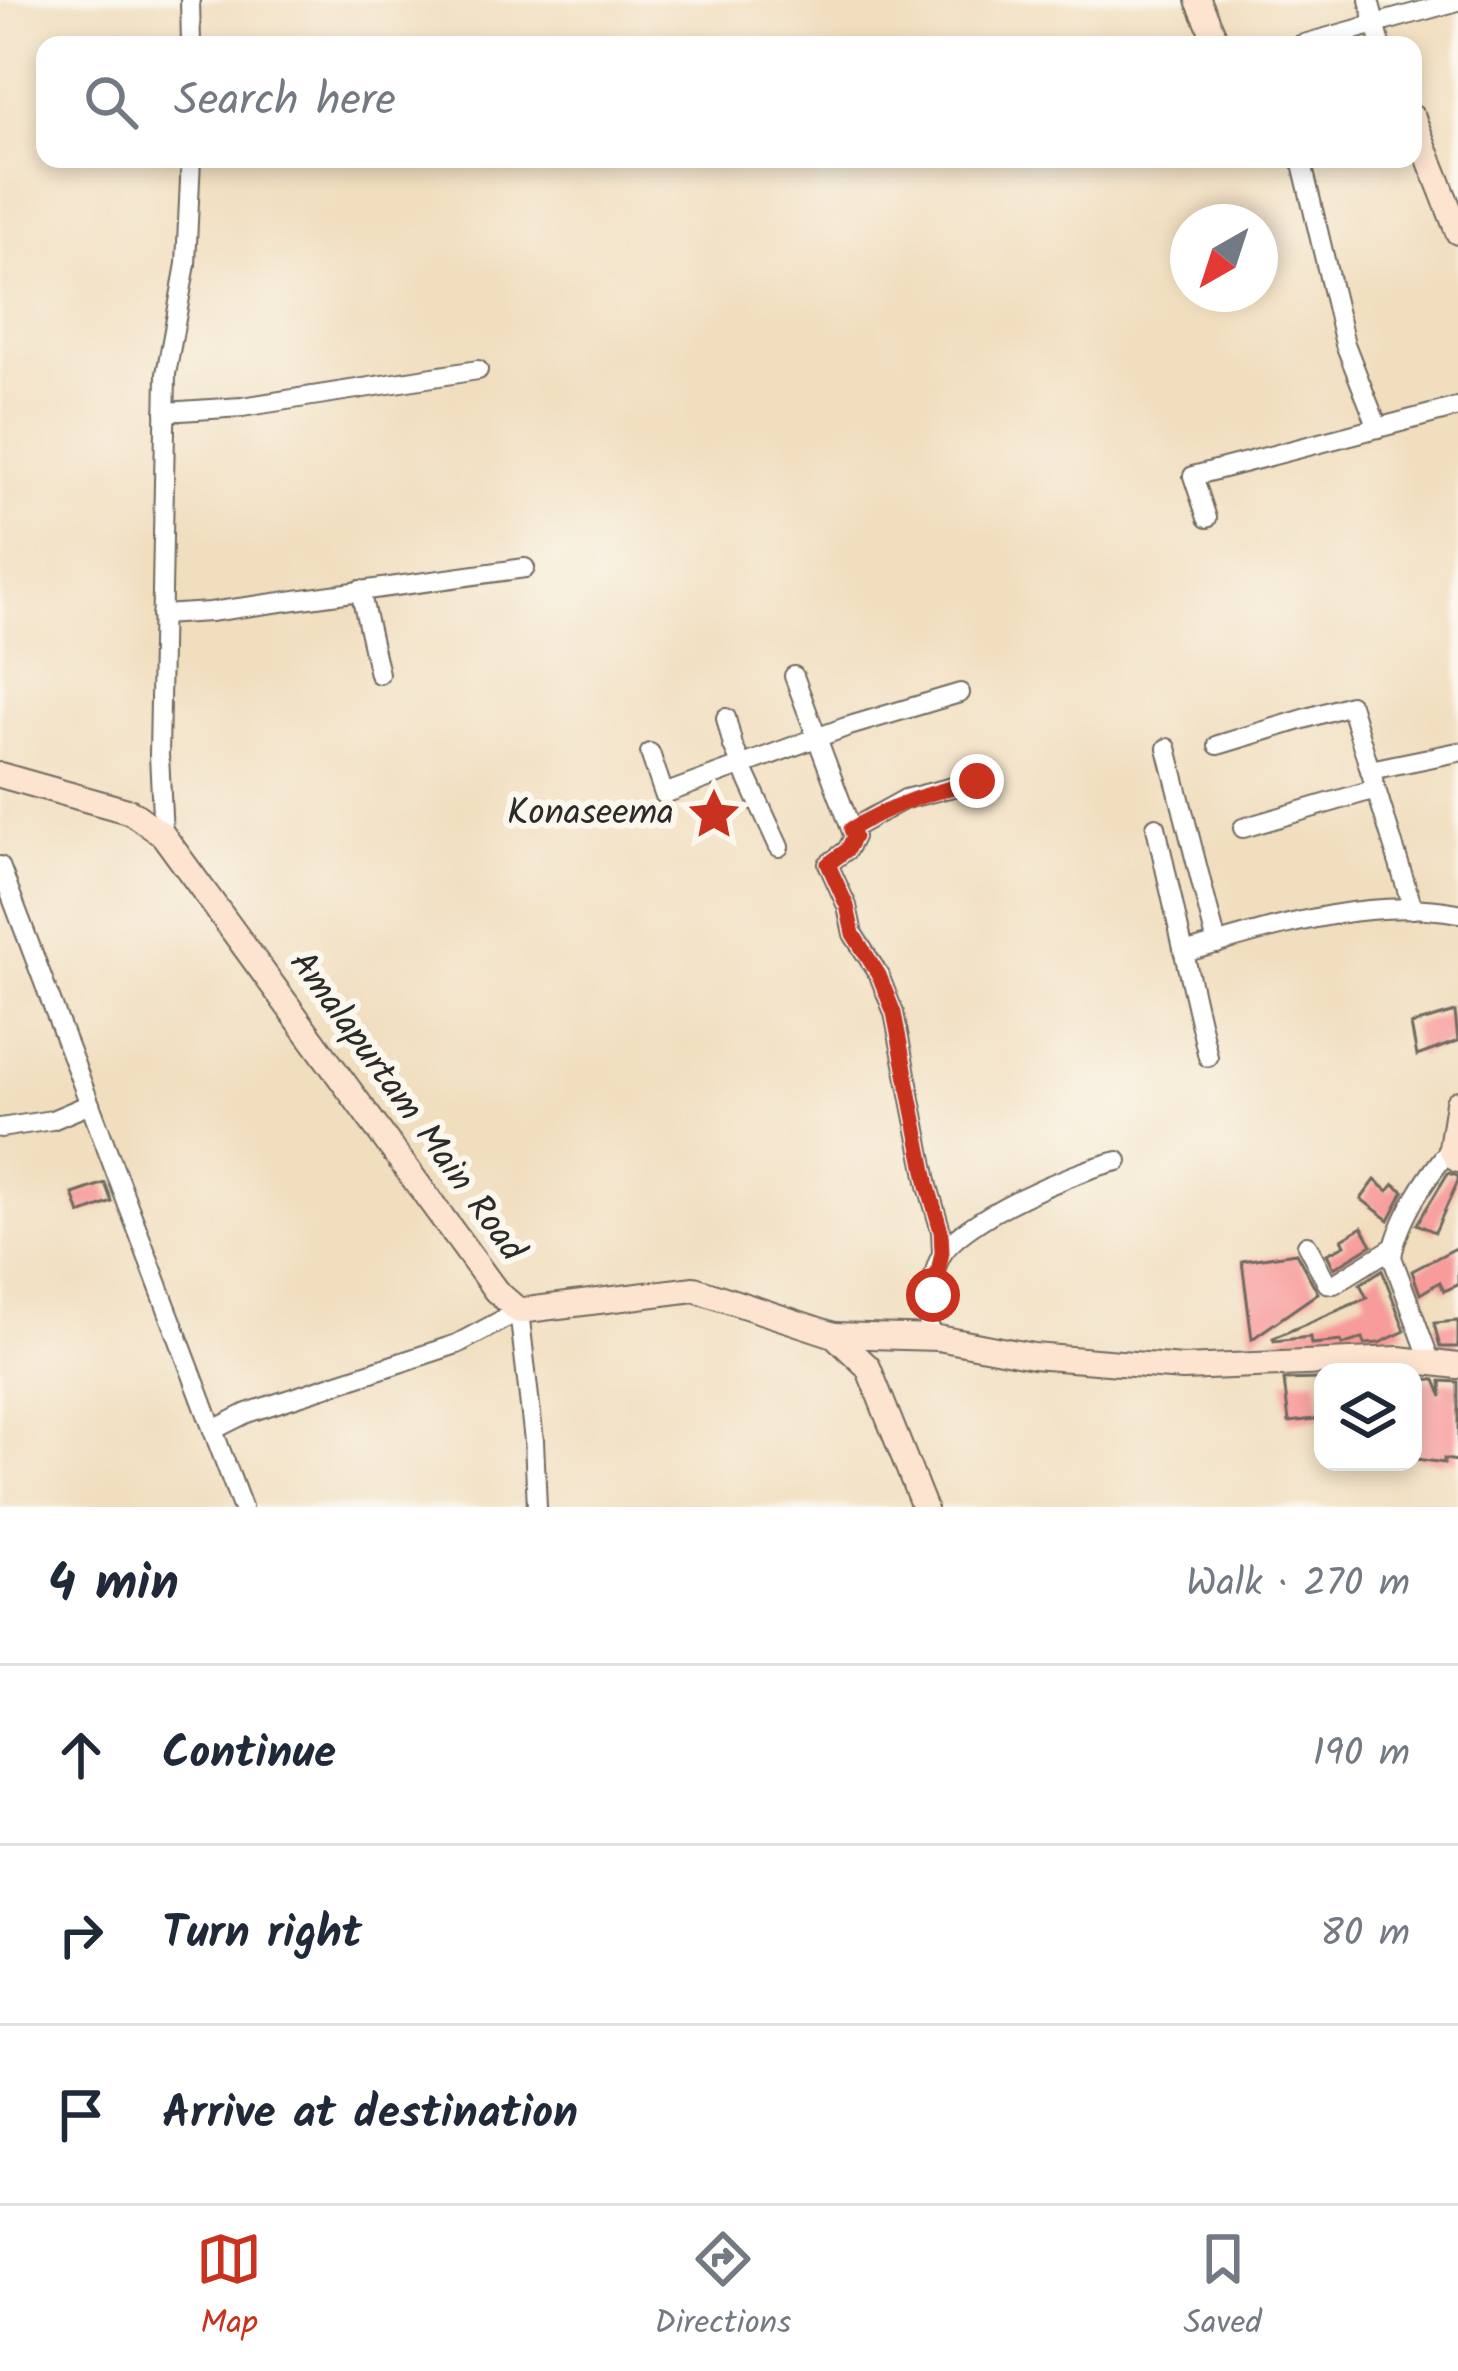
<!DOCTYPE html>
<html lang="en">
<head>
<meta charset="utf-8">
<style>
	:root { --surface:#fff; --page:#f6f6f7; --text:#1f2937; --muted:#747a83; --line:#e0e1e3; --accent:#c8321e }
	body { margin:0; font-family:Kalam,sans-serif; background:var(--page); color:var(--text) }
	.controls { position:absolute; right:36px; bottom:36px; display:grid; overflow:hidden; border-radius:24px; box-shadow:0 6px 18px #0003 }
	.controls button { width:108px; height:108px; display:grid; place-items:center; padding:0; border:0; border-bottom:3px solid var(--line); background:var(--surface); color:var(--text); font:60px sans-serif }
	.compass { position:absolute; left:1170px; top:204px; width:108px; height:108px; border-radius:50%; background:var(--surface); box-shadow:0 6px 18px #0003; rotate:219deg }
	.stop { position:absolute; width:36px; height:36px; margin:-27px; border:9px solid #c8321e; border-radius:50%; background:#fff }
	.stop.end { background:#c8321e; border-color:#fff; box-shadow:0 3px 12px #0008 }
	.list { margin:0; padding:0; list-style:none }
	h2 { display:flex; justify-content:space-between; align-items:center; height:156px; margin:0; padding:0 48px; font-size:51px }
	h2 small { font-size:39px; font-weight:400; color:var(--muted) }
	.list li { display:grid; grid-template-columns:78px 1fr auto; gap:36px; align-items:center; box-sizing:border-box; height:180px; padding:0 48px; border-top:3px solid var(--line) }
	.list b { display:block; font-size:45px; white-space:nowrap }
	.list em { font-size:39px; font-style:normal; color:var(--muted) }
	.icon { flex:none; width:66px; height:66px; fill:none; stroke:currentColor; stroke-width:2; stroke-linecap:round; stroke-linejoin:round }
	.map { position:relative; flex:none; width:1458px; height:1507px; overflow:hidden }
	.search { position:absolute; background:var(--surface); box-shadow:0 6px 18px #0003; left:36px; right:36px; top:36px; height:132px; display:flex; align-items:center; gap:30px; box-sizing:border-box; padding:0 42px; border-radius:24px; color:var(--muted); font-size:45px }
	.sheet { height:696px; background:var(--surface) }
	nav { display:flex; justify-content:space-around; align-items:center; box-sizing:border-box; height:168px; border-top:3px solid var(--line); background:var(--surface); font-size:33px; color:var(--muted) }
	nav a { display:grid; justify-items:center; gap:6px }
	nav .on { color:var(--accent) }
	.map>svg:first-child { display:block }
</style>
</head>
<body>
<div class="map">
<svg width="1458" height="1507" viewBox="0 0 1458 1507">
	<rect width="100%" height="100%" fill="#fbf7ec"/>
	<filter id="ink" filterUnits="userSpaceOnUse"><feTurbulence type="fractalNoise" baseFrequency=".00833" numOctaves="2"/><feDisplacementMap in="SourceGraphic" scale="24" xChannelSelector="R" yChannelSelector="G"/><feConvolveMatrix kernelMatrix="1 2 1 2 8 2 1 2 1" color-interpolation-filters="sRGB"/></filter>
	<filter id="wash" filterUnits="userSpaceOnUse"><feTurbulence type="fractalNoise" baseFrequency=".004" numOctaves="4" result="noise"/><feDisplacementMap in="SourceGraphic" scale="48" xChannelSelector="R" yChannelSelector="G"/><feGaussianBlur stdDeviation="2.7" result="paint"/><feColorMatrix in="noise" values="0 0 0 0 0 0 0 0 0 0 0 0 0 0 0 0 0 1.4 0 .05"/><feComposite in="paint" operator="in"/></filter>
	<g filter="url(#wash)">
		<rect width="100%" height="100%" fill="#f1debf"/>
		<g id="blocks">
			<!-- building -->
			<g fill="#f79b9b">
				<polygon points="1455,1012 1458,1041 1417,1056 1411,1025"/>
				<polygon points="1448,1173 1458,1176 1458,1181 1435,1232 1417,1224"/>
				<polygon points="1375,1180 1388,1191 1394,1184 1404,1191 1389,1220 1361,1199"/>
				<polygon points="105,1183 112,1202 80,1214 73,1194"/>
				<polygon points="1362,1227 1372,1245 1334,1268 1327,1254 1345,1245 1342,1239"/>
				<polygon points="1458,1247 1458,1285 1444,1291 1440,1282 1420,1294 1412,1271"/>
				<polygon points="1296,1253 1318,1293 1252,1339 1242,1261"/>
				<polygon points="1382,1270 1405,1331 1379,1343 1365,1344 1363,1338 1342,1345 1341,1341 1311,1344 1310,1337 1274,1341 1273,1338 1367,1298 1360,1284"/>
				<polygon points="1458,1321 1458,1347 1440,1347 1434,1323"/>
				<polygon points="1421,1378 1435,1380 1442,1397 1441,1381 1458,1382 1458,1461 1444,1459 1444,1463 1417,1459"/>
				<polygon points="1318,1379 1323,1418 1289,1422 1284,1380"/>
			</g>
		</g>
	</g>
	<g filter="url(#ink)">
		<use href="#blocks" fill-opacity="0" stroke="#706a5f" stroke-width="3"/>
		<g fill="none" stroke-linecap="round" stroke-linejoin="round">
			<defs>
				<g id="street">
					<polyline points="190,0 191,45"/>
					<polyline points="1369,0 1381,45"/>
					<polyline points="1300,45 1458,1"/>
					<polyline points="1301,159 1345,344 1378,428"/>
					<polyline points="165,412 242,407 478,370"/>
					<polyline points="1207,518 1193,476 1458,407"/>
					<polyline points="360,590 379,674"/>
					<polyline points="161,615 210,612 525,568"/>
					<polyline points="794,676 854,837 847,850 828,864 847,906 853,934 879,975 894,1013 928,1186 941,1231 942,1253"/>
					<polyline points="726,718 733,746 779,847"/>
					<polyline points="1218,745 1350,705 1413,909"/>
					<polyline points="1167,748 1217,944"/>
					<polyline points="650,753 664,794 846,727 960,693"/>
					<polyline points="1370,770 1458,752"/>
					<path d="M1156,827L1184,953C1271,928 1367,896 1458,913"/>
					<polyline points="1243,828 1376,789"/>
					<polyline points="851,829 905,799 977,781"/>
					<polyline points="163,835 159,755 166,374 186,264 191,159"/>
					<polyline points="0,866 242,1507"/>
					<polyline points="1184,953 1208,1057"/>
					<polyline points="0,1128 52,1120 90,1104"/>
					<polyline points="1307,1245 1327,1283 1334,1284 1394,1247"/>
					<path d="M927,1339C931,1315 929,1278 941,1256C961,1219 1076,1170 1118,1161"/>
					<path d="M1431,1363L1392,1257C1398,1220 1427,1176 1451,1148"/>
					<polyline points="213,1430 247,1413 457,1344 519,1311 534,1441 537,1507"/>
				</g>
				<g id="secondary">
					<polyline points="1198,0 1218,45"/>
					<polyline points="1413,118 1458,232"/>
					<polyline points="0,775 131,812 163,835 496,1291 519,1311 694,1289 834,1335 868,1367 924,1507"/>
					<polyline points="1458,1103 1451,1148 1458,1160"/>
					<polyline points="834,1335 938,1338 1033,1356 1183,1368 1399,1359 1458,1366"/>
				</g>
			</defs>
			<!-- street casing -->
			<use href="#street" stroke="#706a5f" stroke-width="22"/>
			<!-- secondary casing -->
			<use href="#secondary" stroke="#706a5f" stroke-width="28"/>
			<!-- street -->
			<use href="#street" stroke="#fff" stroke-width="18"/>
			<!-- secondary -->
			<use href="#secondary" stroke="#fde4d1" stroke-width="24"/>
		</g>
	</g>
	<g fill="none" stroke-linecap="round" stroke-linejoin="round" filter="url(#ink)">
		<!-- route -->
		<path stroke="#c8321e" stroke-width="15" d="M933,1295L942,1253L941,1231L928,1186L894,1013L879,975L853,934L847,906L828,864L847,850L854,837L851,829C897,802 926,794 977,781"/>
	</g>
	<!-- icons -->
	<defs>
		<symbol id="sight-bare" viewBox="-9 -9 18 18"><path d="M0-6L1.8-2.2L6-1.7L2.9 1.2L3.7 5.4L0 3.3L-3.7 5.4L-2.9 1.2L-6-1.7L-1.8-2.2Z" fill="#c8321e" stroke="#fbf7ec" stroke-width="2.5" paint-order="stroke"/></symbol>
	</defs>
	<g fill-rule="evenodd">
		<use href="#sight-bare" x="676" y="776" width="76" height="76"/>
	</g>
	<g text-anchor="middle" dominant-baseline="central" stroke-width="12" stroke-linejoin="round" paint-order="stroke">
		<!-- poi labels -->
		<g font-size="36" fill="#2b2b2b" stroke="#fbf7ec" text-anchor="end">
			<text x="674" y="814">Konaseema</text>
		</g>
		<!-- street labels -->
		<g font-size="36" fill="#2b2b2b" stroke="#fbf7ec">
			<text transform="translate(406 1107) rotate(54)">Amalapurtam Main Road</text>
		</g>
	</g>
</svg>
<div class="controls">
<button><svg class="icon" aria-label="layers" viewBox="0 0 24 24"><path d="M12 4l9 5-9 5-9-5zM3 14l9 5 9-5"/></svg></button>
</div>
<svg class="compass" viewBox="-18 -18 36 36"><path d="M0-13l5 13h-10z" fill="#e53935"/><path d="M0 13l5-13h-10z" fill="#747a83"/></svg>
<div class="stop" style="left:933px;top:1295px"></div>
<div class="stop end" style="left:977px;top:781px"></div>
<div class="search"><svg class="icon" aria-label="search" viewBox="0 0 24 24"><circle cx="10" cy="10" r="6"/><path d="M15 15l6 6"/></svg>Search here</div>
</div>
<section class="sheet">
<h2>4 min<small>Walk · 270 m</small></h2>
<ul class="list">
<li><svg class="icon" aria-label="ahead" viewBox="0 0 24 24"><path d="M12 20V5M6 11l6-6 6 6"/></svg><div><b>Continue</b></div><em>190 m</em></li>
<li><svg class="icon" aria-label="right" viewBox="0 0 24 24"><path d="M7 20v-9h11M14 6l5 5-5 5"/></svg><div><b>Turn right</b></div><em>80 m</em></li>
<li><svg class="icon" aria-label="arrive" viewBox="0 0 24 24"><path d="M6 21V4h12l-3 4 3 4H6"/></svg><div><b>Arrive at destination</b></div></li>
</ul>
</section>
<nav>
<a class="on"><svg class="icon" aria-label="map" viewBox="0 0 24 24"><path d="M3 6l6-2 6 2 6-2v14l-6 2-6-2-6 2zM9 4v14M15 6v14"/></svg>Map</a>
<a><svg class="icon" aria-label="directions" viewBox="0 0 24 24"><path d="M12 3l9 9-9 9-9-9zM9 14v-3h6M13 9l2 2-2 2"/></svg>Directions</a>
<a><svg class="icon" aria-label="saved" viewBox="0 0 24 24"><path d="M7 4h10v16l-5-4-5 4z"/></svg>Saved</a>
</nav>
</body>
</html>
